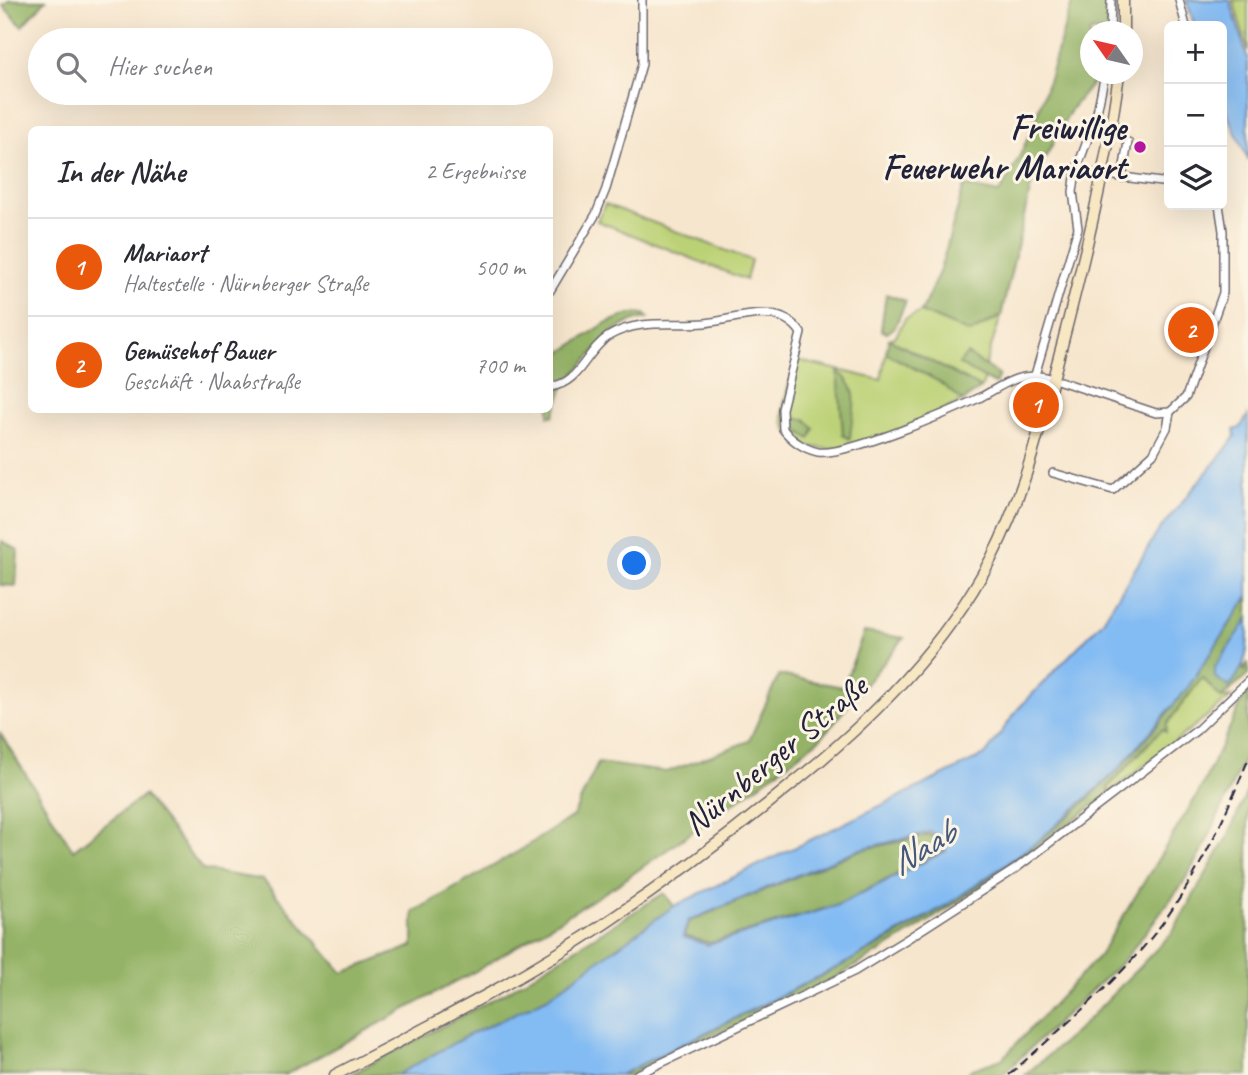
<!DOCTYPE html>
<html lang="de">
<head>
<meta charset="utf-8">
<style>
	:root { --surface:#fff; --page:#f7f7f7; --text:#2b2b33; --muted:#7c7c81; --line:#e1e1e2; --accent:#ea580c }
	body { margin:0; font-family:Caveat,sans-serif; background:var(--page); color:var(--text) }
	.controls { position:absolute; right:21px; top:21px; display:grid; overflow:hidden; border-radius:10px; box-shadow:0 7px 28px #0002 }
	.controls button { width:63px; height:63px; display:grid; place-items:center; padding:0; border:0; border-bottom:2px solid var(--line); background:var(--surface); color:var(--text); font:35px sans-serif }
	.compass { position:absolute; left:1080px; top:21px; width:63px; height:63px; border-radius:50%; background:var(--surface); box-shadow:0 7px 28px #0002; rotate:304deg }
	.you { position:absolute; left:635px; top:564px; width:24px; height:24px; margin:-18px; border:5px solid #fff; border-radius:50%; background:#1a73e8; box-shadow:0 0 0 10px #1a73e833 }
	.badge { display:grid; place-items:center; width:46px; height:46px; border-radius:50%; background:var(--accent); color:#fff; font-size:23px; font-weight:700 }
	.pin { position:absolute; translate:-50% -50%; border:4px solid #fff; box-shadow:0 2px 7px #0006 }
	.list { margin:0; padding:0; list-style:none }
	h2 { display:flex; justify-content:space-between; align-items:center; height:91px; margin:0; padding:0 28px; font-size:30px }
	h2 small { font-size:23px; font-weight:400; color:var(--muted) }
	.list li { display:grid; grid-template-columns:46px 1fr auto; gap:21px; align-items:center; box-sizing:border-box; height:98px; padding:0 28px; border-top:2px solid var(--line) }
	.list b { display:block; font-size:26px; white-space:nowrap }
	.list p { margin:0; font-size:23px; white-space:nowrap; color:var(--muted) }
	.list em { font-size:23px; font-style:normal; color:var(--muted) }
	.icon { flex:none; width:38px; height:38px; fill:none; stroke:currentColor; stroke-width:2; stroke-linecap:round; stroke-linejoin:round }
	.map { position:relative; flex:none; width:1248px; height:1075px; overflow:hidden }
	.search { position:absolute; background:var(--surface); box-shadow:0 7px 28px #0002; left:28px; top:28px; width:525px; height:77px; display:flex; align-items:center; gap:18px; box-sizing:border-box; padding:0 24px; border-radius:38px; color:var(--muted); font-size:26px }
	.panel { position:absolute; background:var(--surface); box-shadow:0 7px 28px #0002; left:28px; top:126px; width:525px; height:287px; border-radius:10px }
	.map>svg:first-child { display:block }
</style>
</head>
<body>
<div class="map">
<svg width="1248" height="1075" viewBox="0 0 1248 1075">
	<rect width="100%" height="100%" fill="#fcf5e5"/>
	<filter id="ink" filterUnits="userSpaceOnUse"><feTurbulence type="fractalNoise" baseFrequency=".0143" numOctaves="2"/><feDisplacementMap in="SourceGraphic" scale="14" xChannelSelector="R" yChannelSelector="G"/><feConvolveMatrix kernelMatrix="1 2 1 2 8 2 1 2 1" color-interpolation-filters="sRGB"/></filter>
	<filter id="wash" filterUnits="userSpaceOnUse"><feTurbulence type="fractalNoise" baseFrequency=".00686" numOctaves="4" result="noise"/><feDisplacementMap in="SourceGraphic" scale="28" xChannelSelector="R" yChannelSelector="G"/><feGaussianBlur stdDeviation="1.57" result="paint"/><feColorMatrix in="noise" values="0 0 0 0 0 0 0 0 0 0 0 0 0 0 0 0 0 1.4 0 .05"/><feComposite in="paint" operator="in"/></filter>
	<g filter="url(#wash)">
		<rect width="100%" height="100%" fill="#f7e6ce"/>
		<!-- green -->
		<g fill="#bbd175" stroke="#6e7a58" stroke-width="2">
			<polygon points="1233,0 1248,0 1248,51"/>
			<polygon points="605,204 751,260 746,280 597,221"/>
			<polygon points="921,312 970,333 1001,316 985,366 967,354 959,364 985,379 981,388 889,339 896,336 905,319"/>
			<path d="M886,353L938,381L963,401C923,419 830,473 793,436C788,431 783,425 783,418C782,400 792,377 796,360L881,380Z"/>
			<polygon points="1203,677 1221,698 1231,697 1111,792 1108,788 1157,734 1163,729 1166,731 1167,724"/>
		</g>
		<!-- forest -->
		<g fill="#94b366" stroke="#5b6a50" stroke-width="2">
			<polygon points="9,0 46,0 22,26 3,6"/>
			<path d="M1073,0H1108L1107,31L1090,32V74H1100L1072,108L1032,182L1001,316L970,333L921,312L940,270L964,186L999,193C1037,135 1052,65 1073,0Z"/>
			<polygon points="886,294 906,301 895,327 887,333 881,330"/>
			<polygon points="630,314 644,314 648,318 634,320 611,333 572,377 550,384 550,360 606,323"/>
			<polygon points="889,339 981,388 963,401 938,381 886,353"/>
			<polygon points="967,354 999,375 995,384 959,364"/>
			<path d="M838,371C865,393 851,410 850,439L843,435Z"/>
			<polygon points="564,387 553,416 549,416 550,389"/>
			<polygon points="793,419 806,419 814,429 810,439 793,427"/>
			<polygon points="2,541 18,550 16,586 0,585"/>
			<path d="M1248,596V619L1240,633L1244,672L1248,662V675L1221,698L1202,677L1167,724L1166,732L1163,729L1157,734L1107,788L1110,793C1024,857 936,921 841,974C774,1011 700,1040 630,1075H620C792,990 978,912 1115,773C1167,720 1209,658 1248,596Z"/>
			<polygon points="864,632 904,638 821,738 759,785 617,885 476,971 285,1075 0,1075 0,733 73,850 144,795 203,870 263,880 343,973 413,946 413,912 519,851 573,816 598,763 667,772 749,741 779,675 843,687"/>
			<polygon points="1248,689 1248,750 1203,849 1181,886 1124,960 1002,1075 966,1075 972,1069 1002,1059 1099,956 1199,792"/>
			<polygon points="1248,789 1248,1075 1025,1075 1079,1029 1172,933 1229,834"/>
			<polygon points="930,835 943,840 944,850 840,904 710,943 684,936 688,922 860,850"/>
			<polygon points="664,893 674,906 547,998 467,1036 397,1075 350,1075 503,994"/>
		</g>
		<!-- water -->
		<g fill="#83bbf3" stroke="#526e97" stroke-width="2" fill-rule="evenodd">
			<polygon points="1186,0 1230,0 1248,60 1248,160 1222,102 1222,26 1195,26"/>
			<path d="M1248,415V596L1187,689L1116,772L1037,842L953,901L848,962L620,1075H397L467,1036L547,998L674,906L985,755L1018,709L1102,622L1159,530L1226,449L1235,436L1234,430L1240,428ZM931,832L946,839V851L838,905L708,945L683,937L688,921L857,850Z"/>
			<path d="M1248,619C1248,651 1248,664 1229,687L1215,677V667Z"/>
		</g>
	</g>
	<g filter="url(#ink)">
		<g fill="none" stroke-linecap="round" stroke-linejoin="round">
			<defs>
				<g id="street">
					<polyline points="1179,0 1186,26"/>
					<polyline points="1110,32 1111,0"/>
					<polyline points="1076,171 1169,183"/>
					<polyline points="1122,178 1128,142"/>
					<polyline points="550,291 596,214 606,189 642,64 642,0"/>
					<polyline points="1035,375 1078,228 1073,192 1076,171 1096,117 1105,74"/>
					<polyline points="1060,381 1156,413 1170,412"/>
					<path d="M550,387C581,383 585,351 609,336C640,318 672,326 705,323C735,320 779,300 801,333L782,409L783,429C791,440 804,449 818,452C847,456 952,411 981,397C1003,385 1019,372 1046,377"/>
					<polyline points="1053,473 1113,490 1153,454 1167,428 1170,412 1186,397 1223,293 1223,231 1219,205"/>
					<polyline points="636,1075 855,971 907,939 1014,870 1197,730 1248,681"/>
				</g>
				<g id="secondary">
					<polyline points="1123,32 1123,0"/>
					<path d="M335,1075C427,1027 521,980 607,922C667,882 725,839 781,793C859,731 932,662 982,575C1023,505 1041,423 1062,345C1085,256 1107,165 1119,74"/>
				</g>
			</defs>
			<!-- street casing -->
			<use href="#street" stroke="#6d676e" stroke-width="10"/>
			<!-- secondary casing -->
			<use href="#secondary" stroke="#6d676e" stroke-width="13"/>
			<!-- street -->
			<use href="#street" stroke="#fff" stroke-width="7"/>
			<!-- secondary -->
			<use href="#secondary" stroke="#f8e7c3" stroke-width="10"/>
			<!-- rail -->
			<path stroke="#22223b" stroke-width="2" stroke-dasharray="10 5" stroke-linecap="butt" d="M1009,1075C1062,1027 1122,979 1164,921C1200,872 1225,816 1248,760"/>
		</g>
	</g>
	<!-- markers -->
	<circle fill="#b5179e" stroke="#fcf5e5" stroke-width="2.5" cx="1140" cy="147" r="7"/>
	<g text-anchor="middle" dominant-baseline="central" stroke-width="6" stroke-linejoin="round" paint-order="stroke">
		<!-- poi labels -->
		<g font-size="35" font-weight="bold" fill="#22223b" stroke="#fcf5e5" text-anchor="end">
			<text x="1126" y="127">Freiwillige<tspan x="1126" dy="40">Feuerwehr Mariaort</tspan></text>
		</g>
		<!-- street labels -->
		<g font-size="35" fill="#22223b" stroke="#fcf5e5">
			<text transform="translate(775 755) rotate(-40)">Nürnberger Straße</text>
		</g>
		<!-- water labels -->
		<g font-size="37" font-style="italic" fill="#44587b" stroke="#fcf5e5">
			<text transform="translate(922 847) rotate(-31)">Naab</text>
		</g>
	</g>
</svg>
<div class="controls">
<button>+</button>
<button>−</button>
<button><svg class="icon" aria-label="layers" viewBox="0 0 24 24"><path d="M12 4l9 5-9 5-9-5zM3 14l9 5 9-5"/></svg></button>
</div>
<svg class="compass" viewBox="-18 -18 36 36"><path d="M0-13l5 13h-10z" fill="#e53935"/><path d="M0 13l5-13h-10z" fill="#7c7c81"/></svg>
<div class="you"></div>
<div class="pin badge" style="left:1036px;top:405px">1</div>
<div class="pin badge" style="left:1191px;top:330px">2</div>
<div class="search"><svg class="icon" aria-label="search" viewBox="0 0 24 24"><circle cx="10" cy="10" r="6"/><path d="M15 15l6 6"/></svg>Hier suchen</div>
<section class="panel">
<h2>In der Nähe<small>2 Ergebnisse</small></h2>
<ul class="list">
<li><span class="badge">1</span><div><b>Mariaort</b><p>Haltestelle · Nürnberger Straße</p></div><em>500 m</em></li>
<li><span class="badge">2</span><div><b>Gemüsehof Bauer</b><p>Geschäft · Naabstraße</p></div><em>700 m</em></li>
</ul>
</section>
</div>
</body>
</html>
